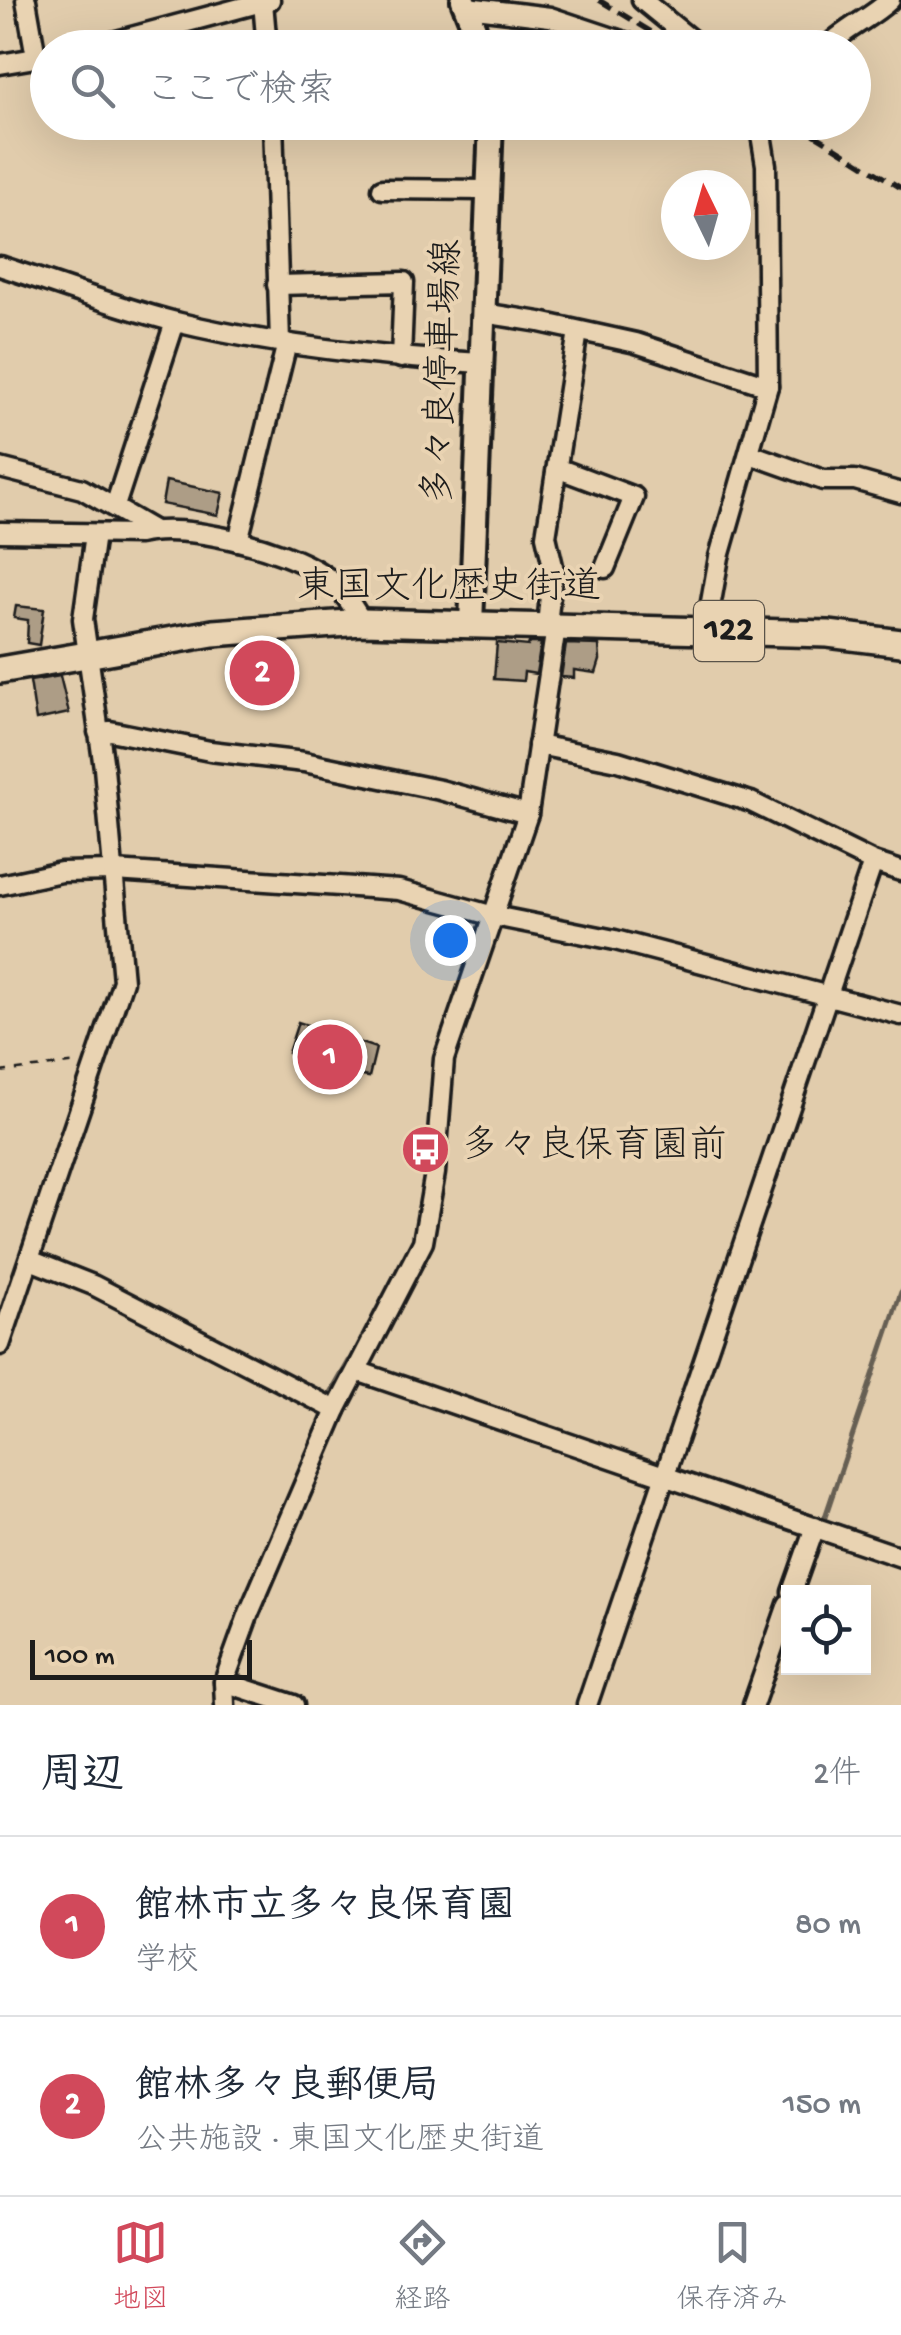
<!DOCTYPE html>
<html lang="ja">
<head>
<meta charset="utf-8">
<style>
	:root { --surface:#fff; --page:#f6f6f7; --text:#1f2937; --muted:#747a83; --line:#e0e1e3; --accent:#d1495b }
	body { margin:0; font-family:"Gochi Hand","Klee One",sans-serif; background:var(--page); color:var(--text) }
	.controls { position:absolute; right:30px; bottom:30px; display:grid; overflow:hidden; border-radius:0px; box-shadow:0 10px 40px #0002 }
	.controls button { width:90px; height:90px; display:grid; place-items:center; padding:0; border:0; border-bottom:2px solid var(--line); background:var(--surface); color:var(--text); font:50px sans-serif }
	.compass { position:absolute; left:661px; top:170px; width:90px; height:90px; border-radius:50%; background:var(--surface); box-shadow:0 10px 40px #0002; rotate:355deg }
	.scale { position:absolute; left:30px; bottom:25px; width:222px; box-sizing:border-box; padding-left:10px; border:5px solid #1c1c1c; border-top:0; font-size:28px; line-height:35px; white-space:nowrap; color:#1c1c1c; -webkit-text-stroke:8px #e9d3b2; paint-order:stroke }
	.you { position:absolute; left:450px; top:940px; width:35px; height:35px; margin:-25px; border:8px solid #fff; border-radius:50%; background:#1a73e8; box-shadow:0 0 0 15px #1a73e833 }
	.badge { display:grid; place-items:center; width:65px; height:65px; border-radius:50%; background:var(--accent); color:#fff; font-size:32px; font-weight:700 }
	.pin { position:absolute; translate:-50% -50%; border:5px solid #fff; box-shadow:0 2px 10px #0006 }
	.list { margin:0; padding:0; list-style:none }
	h2 { display:flex; justify-content:space-between; align-items:center; height:130px; margin:0; padding:0 40px; font-size:42px }
	h2 small { font-size:32px; font-weight:400; color:var(--muted) }
	.list li { display:grid; grid-template-columns:65px 1fr auto; gap:30px; align-items:center; box-sizing:border-box; height:180px; padding:0 40px; border-top:2px solid var(--line) }
	.list b { display:block; font-size:38px; white-space:nowrap }
	.list p { margin:0; font-size:32px; white-space:nowrap; color:var(--muted) }
	.list em { font-size:32px; font-style:normal; color:var(--muted) }
	.icon { flex:none; width:55px; height:55px; fill:none; stroke:currentColor; stroke-width:2; stroke-linecap:round; stroke-linejoin:round }
	.map { position:relative; flex:none; width:901px; height:1705px; overflow:hidden }
	.search { position:absolute; background:var(--surface); box-shadow:0 10px 40px #0002; left:30px; right:30px; top:30px; height:110px; display:flex; align-items:center; gap:25px; box-sizing:border-box; padding:0 35px; border-radius:55px; color:var(--muted); font-size:38px }
	.sheet { height:490px; background:var(--surface) }
	nav { display:flex; justify-content:space-around; align-items:center; box-sizing:border-box; height:140px; border-top:2px solid var(--line); background:var(--surface); font-size:28px; color:var(--muted) }
	nav a { display:grid; justify-items:center; gap:5px }
	nav .on { color:var(--accent) }
	.map>svg:first-child { display:block }
</style>
</head>
<body>
<div class="map">
<svg width="901" height="1705" viewBox="0 0 901 1705">
	<rect width="100%" height="100%" fill="#e1ccac"/>
	<filter id="ink" filterUnits="userSpaceOnUse"><feTurbulence type="fractalNoise" baseFrequency=".01" numOctaves="2"/><feDisplacementMap in="SourceGraphic" scale="20" xChannelSelector="R" yChannelSelector="G"/><feConvolveMatrix kernelMatrix="1 2 1 2 8 2 1 2 1" color-interpolation-filters="sRGB"/></filter>
	<g filter="url(#ink)">
		<g fill="none" stroke-linecap="round" stroke-linejoin="round">
			<!-- stream -->
			<g stroke="#665e53" stroke-width="5">
				<polyline points="328,1398 349,1361"/>
				<polyline points="635,1457 655,1464"/>
				<polyline points="678,1471 824,1520 901,1292"/>
			</g>
		</g>
		<!-- building -->
		<g fill="#ad9d86" stroke="#1c1c1c" stroke-width="2.5">
			<polygon points="166,481 223,493 218,515 162,504"/>
			<polygon points="16,606 44,609 39,645 27,643 28,620 14,618"/>
			<polygon points="497,643 528,646 529,643 541,643 536,674 524,672 523,681 494,679"/>
			<polygon points="566,644 599,645 600,660 596,673 574,670 574,678 561,677"/>
			<polygon points="250,659 278,660 277,687 249,686"/>
			<polygon points="60,676 69,713 36,720 30,681"/>
			<polygon points="298,1022 376,1048 369,1077 355,1075 353,1079 288,1053"/>
		</g>
		<g fill="none" stroke-linecap="round" stroke-linejoin="round">
			<defs>
				<g id="minor">
					<polyline points="26,0 36,57"/>
					<polyline points="642,0 701,48"/>
					<polyline points="263,2 267,48"/>
					<polyline points="467,7 550,17 643,48"/>
					<polyline points="90,48 270,0"/>
					<path d="M826,48C845,28 870,19 890,0"/>
					<polyline points="0,64 47,56"/>
					<polyline points="273,122 280,342"/>
					<polyline points="382,189 487,190"/>
					<path d="M0,266C58,285 117,307 176,322C275,346 379,357 481,363"/>
					<polyline points="277,285 404,282 401,358"/>
					<polyline points="483,313 540,322 636,343 768,386"/>
					<polyline points="750,454 823,480 855,480 901,493"/>
					<polyline points="0,468 82,489 153,530"/>
					<polyline points="557,468 634,497 605,568"/>
					<polyline points="115,506 175,322"/>
					<path d="M0,532L139,534C184,522 284,548 322,574C338,584 353,606 362,622"/>
					<polyline points="238,541 287,343"/>
					<polyline points="547,626 553,566 546,536 578,331"/>
					<polyline points="706,630 719,557 768,386 766,165 759,122"/>
					<polyline points="98,732 110,731 210,751 304,762 440,790 528,814"/>
					<polyline points="538,745 618,761 751,802 873,862 901,871"/>
					<polyline points="0,885 61,872 115,871 399,890 494,916 615,940 901,1015"/>
					<polyline points="30,1260 93,1285 336,1410"/>
					<polyline points="0,1345 123,981 104,768 83,619 95,534"/>
					<polyline points="357,1371 901,1557"/>
					<polyline points="792,1592 815,1527"/>
					<polyline points="224,1682 294,1705"/>
					<polyline points="225,1705 224,1682 249,1613 336,1410 423,1242 435,1173 444,1059 528,814 556,627"/>
					<polyline points="587,1705 873,862"/>
					<polyline points="753,1705 788,1604"/>
				</g>
				<g id="major">
					<polyline points="463,0 482,48"/>
					<polyline points="471,624 491,122"/>
				</g>
				<polyline id="highway" points="0,670 213,633 362,622 828,634 901,643"/>
			</defs>
			<!-- minor casing -->
			<use href="#minor" stroke="#1c1c1c" stroke-width="25"/>
			<!-- major casing -->
			<use href="#major" stroke="#1c1c1c" stroke-width="30"/>
			<!-- highway casing -->
			<use href="#highway" stroke="#1c1c1c" stroke-width="32"/>
			<!-- path -->
			<polyline stroke="#1c1c1c" stroke-width="2.5" stroke-dasharray="8 8" stroke-linecap="butt" points="0,1072 78,1063"/>
			<!-- minor -->
			<use href="#minor" stroke="#e9d3b2" stroke-width="18"/>
			<!-- major -->
			<use href="#major" stroke="#e9d3b2" stroke-width="22"/>
			<!-- highway -->
			<use href="#highway" stroke="#e9d3b2" stroke-width="25"/>
			<!-- rail -->
			<g stroke="#1c1c1c" stroke-width="5" stroke-dasharray="15 8" stroke-linecap="butt">
				<polyline points="599,0 678,48"/>
				<polyline points="794,122 901,188"/>
			</g>
		</g>
	</g>
	<!-- icons -->
	<defs>
		<symbol id="bus-disc" viewBox="-11 -11 22 22"><circle r="9.5" fill="#d1495b" stroke="#e9d3b2"/><path d="M-5-6H5V4H4V6H2V4H-2V6H-4V4H-5ZM-3.5-4V0h7V-4ZM-3.5 1.2v1.5H-2V1.2ZM2 1.2v1.5H3.5V1.2Z" fill="#fff"/></symbol>
	</defs>
	<g fill-rule="evenodd">
		<use href="#bus-disc" x="398" y="1122" width="55" height="55"/>
	</g>
	<g text-anchor="middle" dominant-baseline="central" stroke-width="8" stroke-linejoin="round" paint-order="stroke">
		<!-- shield labels -->
		<rect fill="#e9d3b2" stroke="#5a5349" stroke-width="2.5" x="694" y="601" width="70" height="60" rx="8"/>
		<g font-size="35" font-weight="bold" fill="#1c1c1c">
			<text x="729" y="631">122</text>
		</g>
		<!-- street labels -->
		<g font-size="38" fill="#1c1c1c" stroke="#e9d3b2">
			<text transform="translate(446 372) rotate(-88)">多々良停車場線</text>
			<text x="449" y="590">東国文化歴史街道</text>
		</g>
		<!-- poi labels -->
		<g font-size="38" fill="#1c1c1c" stroke="#e9d3b2" text-anchor="start">
			<text x="461" y="1149">多々良保育園前</text>
		</g>
	</g>
</svg>
<div class="controls">
<button><svg class="icon" aria-label="locate" viewBox="0 0 24 24"><circle cx="12" cy="12" r="6"/><path d="M12 2v4M12 18v4M2 12h4M18 12h4"/></svg></button>
</div>
<svg class="compass" viewBox="-18 -18 36 36"><path d="M0-13l5 13h-10z" fill="#e53935"/><path d="M0 13l5-13h-10z" fill="#747a83"/></svg>
<div class="scale">100 m</div>
<div class="you"></div>
<div class="pin badge" style="left:330px;top:1057px">1</div>
<div class="pin badge" style="left:262px;top:673px">2</div>
<div class="search"><svg class="icon" aria-label="search" viewBox="0 0 24 24"><circle cx="10" cy="10" r="6"/><path d="M15 15l6 6"/></svg>ここで検索</div>
</div>
<section class="sheet">
<h2>周辺<small>2件</small></h2>
<ul class="list">
<li><span class="badge">1</span><div><b>館林市立多々良保育園</b><p>学校</p></div><em>80 m</em></li>
<li><span class="badge">2</span><div><b>館林多々良郵便局</b><p>公共施設 · 東国文化歴史街道</p></div><em>150 m</em></li>
</ul>
</section>
<nav>
<a class="on"><svg class="icon" aria-label="map" viewBox="0 0 24 24"><path d="M3 6l6-2 6 2 6-2v14l-6 2-6-2-6 2zM9 4v14M15 6v14"/></svg>地図</a>
<a><svg class="icon" aria-label="directions" viewBox="0 0 24 24"><path d="M12 3l9 9-9 9-9-9zM9 14v-3h6M13 9l2 2-2 2"/></svg>経路</a>
<a><svg class="icon" aria-label="saved" viewBox="0 0 24 24"><path d="M7 4h10v16l-5-4-5 4z"/></svg>保存済み</a>
</nav>
</body>
</html>
